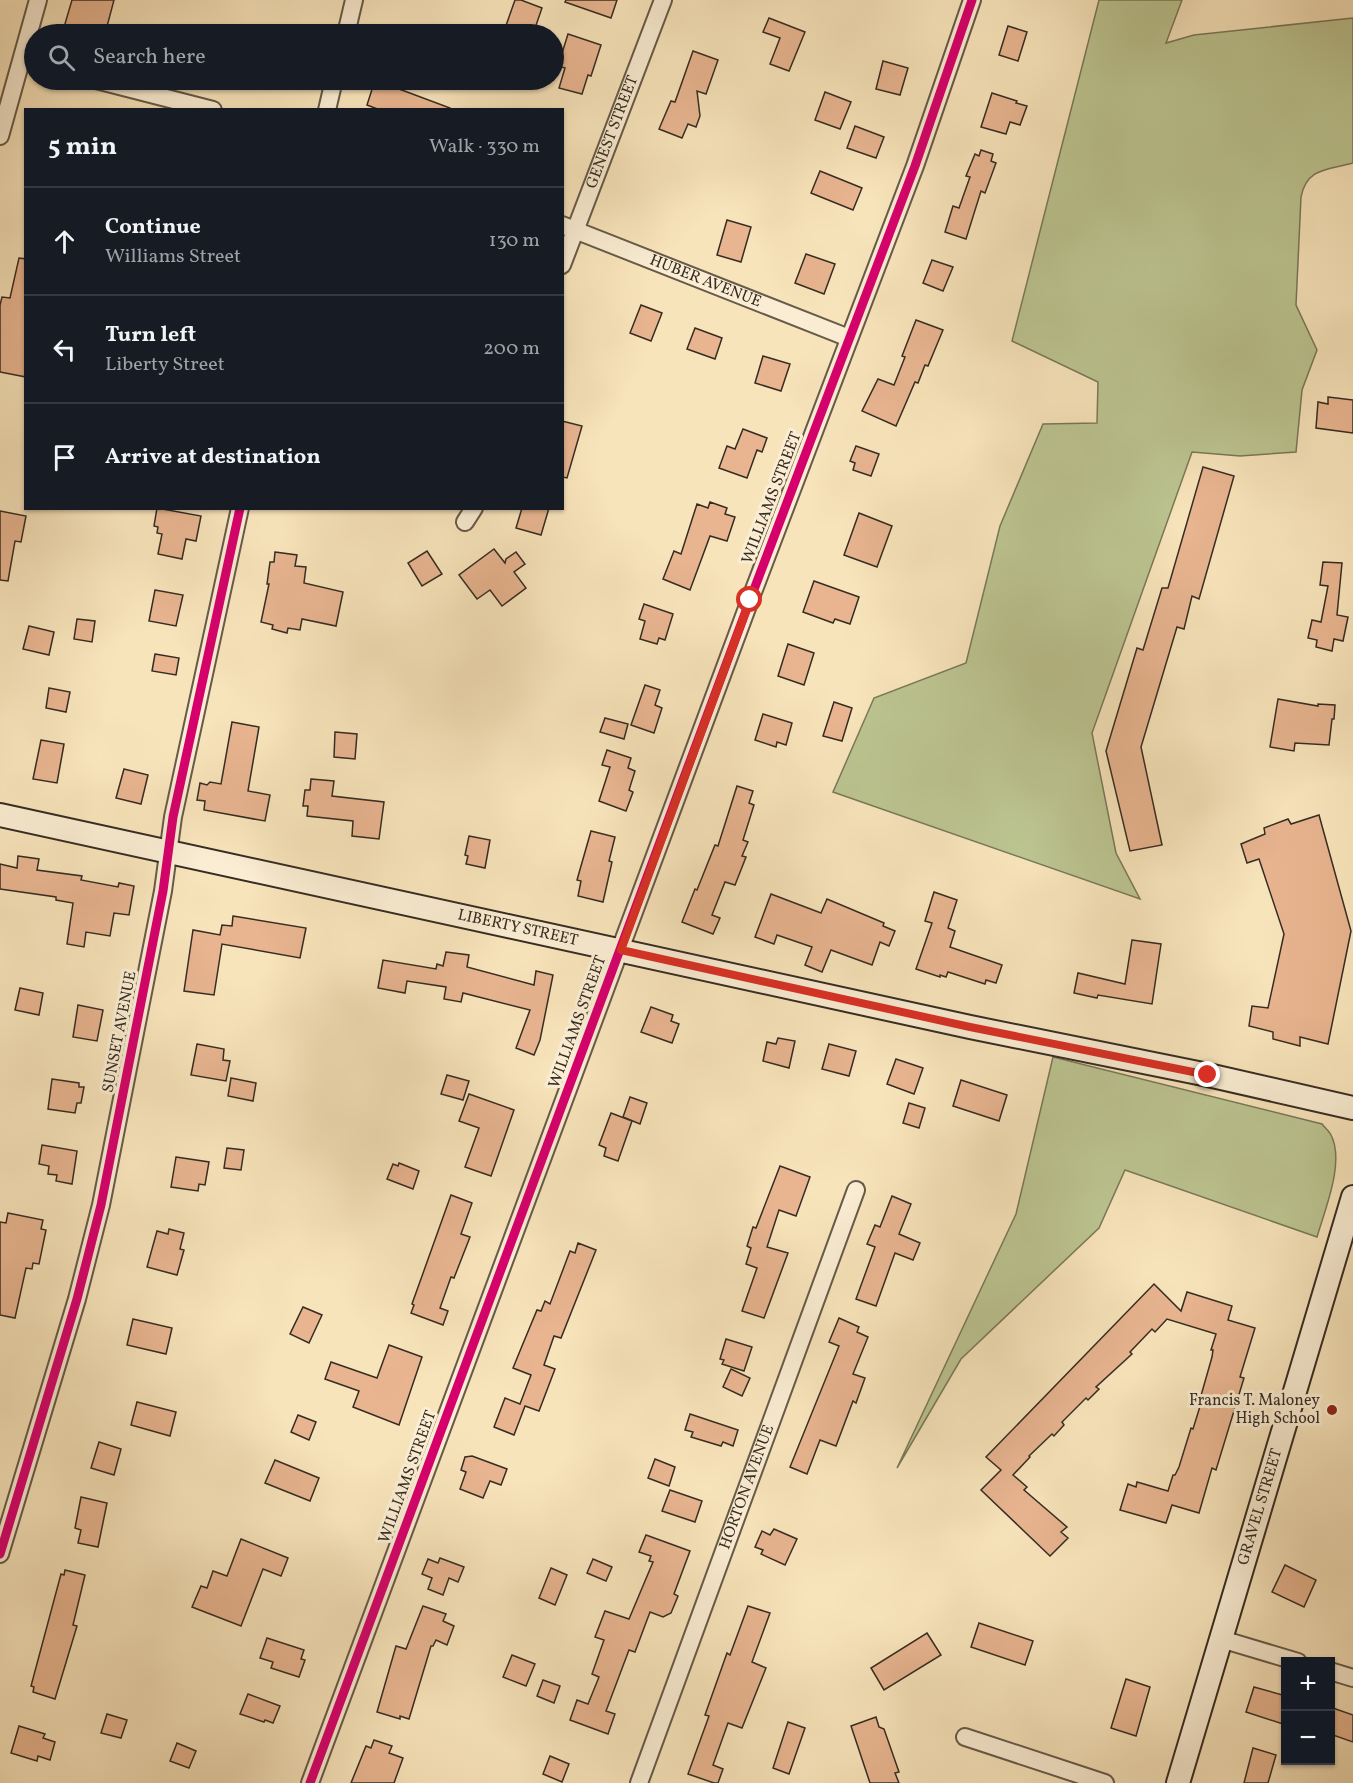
<!DOCTYPE html>
<html lang="en">
<head>
<meta charset="utf-8">
<style>
	:root { --surface:#171b24; --page:#20242c; --text:#f1f3f6; --muted:#9ea1a6; --line:#363941 }
	body { margin:0; font-family:Vollkorn,serif; background:var(--page); color:var(--text) }
	.controls { position:absolute; right:18px; bottom:18px; display:grid; overflow:hidden; border-radius:0px; box-shadow:0 2px 4px #0004 }
	.controls button { width:54px; height:54px; display:grid; place-items:center; padding:0; border:0; border-bottom:2px solid var(--line); background:var(--surface); color:var(--text); font:30px sans-serif }
	.stop { position:absolute; width:18px; height:18px; margin:-14px; border:4px solid #d93025; border-radius:50%; background:#fff }
	.stop.end { background:#d93025; border-color:#fff; box-shadow:0 2px 6px #0008 }
	.list { margin:0; padding:0; list-style:none }
	h2 { display:flex; justify-content:space-between; align-items:center; height:78px; margin:0; padding:0 24px; font-size:26px }
	h2 small { font-size:20px; font-weight:400; color:var(--muted) }
	.list li { display:grid; grid-template-columns:39px 1fr auto; gap:18px; align-items:center; box-sizing:border-box; height:108px; padding:0 24px; border-top:2px solid var(--line) }
	.list b { display:block; font-size:22px; white-space:nowrap }
	.list p { margin:0; font-size:20px; white-space:nowrap; color:var(--muted) }
	.list em { font-size:20px; font-style:normal; color:var(--muted) }
	.icon { flex:none; width:33px; height:33px; fill:none; stroke:currentColor; stroke-width:2; stroke-linecap:round; stroke-linejoin:round }
	.map { position:relative; flex:none; width:1353px; height:1783px; overflow:hidden }
	.search { position:absolute; background:var(--surface); box-shadow:0 2px 4px #0004; left:24px; top:24px; width:540px; height:66px; display:flex; align-items:center; gap:15px; box-sizing:border-box; padding:0 21px; border-radius:33px; color:var(--muted); font-size:22px }
	.panel { position:absolute; background:var(--surface); box-shadow:0 2px 4px #0004; left:24px; top:108px; width:540px; height:402px; border-radius:0px }
	.map>svg:first-child { display:block }
</style>
</head>
<body>
<div class="map">
<svg width="1353" height="1783" viewBox="0 0 1353 1783">
	<rect width="100%" height="100%" fill="#f8e4bb"/>
	<filter id="stains"><feTurbulence type="fractalNoise" baseFrequency=".00333" numOctaves="4"/><feColorMatrix values="0 0 0 0 .2 0 0 0 0 .09 0 0 0 0 .02 0 0 0 .5 -.17"/></filter>
	<radialGradient id="worn" r=".72"><stop offset=".6" stop-color="#630" stop-opacity="0"/><stop offset="1" stop-color="#630" stop-opacity=".3"/></radialGradient>
	<!-- green -->
	<g fill="#bcc591" stroke="#79785a" stroke-width="1.5">
		<path d="M1099,0H1182L1166,43L1194,35L1353,18V163C1329,170 1307,167 1301,197L1296,305L1317,350L1302,390L1296,452L1240,456L1192,452L1092,733L1116,853L1140,899L833,792L874,698L966,663L1000,526L1043,424L1097,423L1098,382L1012,341Z"/>
		<path d="M1053,1057L1322,1124C1324,1127 1329,1131 1331,1135C1345,1162 1325,1209 1317,1237L1125,1170L1099,1228L961,1359L897,1468L1016,1214Z"/>
	</g>
	<!-- building -->
	<g fill="#e8b590" stroke="#362c22" stroke-width="1.5">
		<polygon points="72,0 114,0 105,34 62,34"/>
		<polygon points="515,0 521,0 542,8 533,34 503,34"/>
		<polygon points="566,0 617,0 611,18 565,2"/>
		<polygon points="769,18 805,32 789,71 770,64 780,38 763,32"/>
		<polygon points="1008,26 1027,32 1018,61 999,55"/>
		<polygon points="568,34 601,45 591,76 588,75 582,94 559,88 565,68 558,66"/>
		<polygon points="693,51 718,60 706,94 697,91 700,116 696,127 688,124 682,138 659,129 671,101 675,102"/>
		<polygon points="883,61 908,68 900,95 876,89"/>
		<polygon points="375,80 450,108 450,110 380,110 367,105"/>
		<polygon points="825,92 851,102 840,129 815,120"/>
		<polygon points="992,93 1017,101 1016,103 1027,106 1020,125 1010,122 1006,134 981,127"/>
		<polygon points="855,126 884,137 876,158 847,148"/>
		<polygon points="981,150 993,154 991,161 996,163 985,193 981,191 966,239 945,232 953,206 959,208 970,177 966,176 975,154 979,156"/>
		<polygon points="820,171 862,188 853,210 811,193"/>
		<polygon points="727,220 751,227 741,262 717,255"/>
		<polygon points="806,254 835,264 824,294 795,283"/>
		<polygon points="19,258 26,259 26,377 0,372 0,305 2,297 10,298"/>
		<polygon points="932,260 953,267 943,291 923,283"/>
		<polygon points="641,305 662,313 651,341 630,333"/>
		<polygon points="916,320 943,330 928,366 925,365 918,383 915,382 896,426 862,411 878,379 894,385 905,357 902,356"/>
		<polygon points="695,328 722,338 715,359 687,349"/>
		<polygon points="763,356 790,364 781,391 755,383"/>
		<polygon points="1328,397 1353,400 1353,433 1316,428 1318,402 1328,404"/>
		<polygon points="562,421 582,426 567,478 562,477"/>
		<polygon points="743,429 767,438 762,452 757,450 747,478 719,468 727,446 735,449"/>
		<polygon points="856,446 879,454 871,476 853,470 855,463 850,461"/>
		<polygon points="1203,467 1234,476 1199,599 1192,596 1184,629 1177,627 1141,747 1162,845 1130,851 1106,751 1137,648 1143,650 1162,588 1168,588"/>
		<polygon points="710,502 727,508 725,514 735,517 727,541 710,536 690,590 663,579 674,551 681,554 697,504 708,508"/>
		<polygon points="157,508 201,516 196,541 186,539 182,559 158,554 162,534 157,533 158,527 154,526"/>
		<polygon points="522,508 549,508 541,535 516,528"/>
		<polygon points="0,511 26,516 21,542 15,541 8,581 0,580"/>
		<polygon points="859,513 892,526 877,567 844,555"/>
		<polygon points="494,549 505,563 506,559 516,552 525,564 514,572 526,588 502,606 490,590 477,599 459,575"/>
		<polygon points="427,551 442,574 422,586 408,563"/>
		<polygon points="275,552 297,555 295,566 306,567 304,583 343,592 336,626 302,619 300,630 288,628 287,633 272,629 273,625 261,622 269,584 267,584 270,562 274,562"/>
		<polygon points="1323,562 1342,563 1337,615 1348,617 1343,641 1334,639 1332,651 1316,647 1317,640 1308,638 1312,620 1321,622 1328,586 1320,585"/>
		<polygon points="814,581 859,597 850,624 835,619 833,623 803,612"/>
		<polygon points="155,590 183,595 176,626 149,621"/>
		<polygon points="644,604 673,614 665,640 659,638 657,644 640,639 645,621 639,619"/>
		<polygon points="77,619 95,621 92,642 74,639"/>
		<polygon points="29,626 54,632 49,655 23,649"/>
		<polygon points="788,644 814,653 804,685 778,676"/>
		<polygon points="155,654 179,658 176,675 152,671"/>
		<polygon points="645,685 660,690 655,705 662,708 654,733 631,725"/>
		<polygon points="49,688 70,692 66,712 46,708"/>
		<polygon points="1278,699 1318,706 1318,704 1335,705 1334,719 1332,719 1329,745 1295,743 1294,751 1270,747"/>
		<polygon points="834,702 852,708 842,741 823,736"/>
		<polygon points="763,714 792,723 786,745 777,742 776,747 755,740"/>
		<polygon points="605,718 628,724 624,739 600,732"/>
		<polygon points="232,722 259,727 248,791 270,795 265,821 204,810 205,801 197,800 200,783 207,785 210,782 221,784"/>
		<polygon points="335,732 357,734 355,759 334,757"/>
		<polygon points="41,740 64,744 57,783 33,779"/>
		<polygon points="607,750 631,758 628,768 635,771 629,790 633,792 626,811 599,801 610,767 602,765"/>
		<polygon points="124,769 148,775 141,804 116,798"/>
		<polygon points="311,779 334,781 332,796 384,802 379,839 352,836 353,821 307,816 308,806 303,806 305,790 310,790"/>
		<polygon points="737,786 753,791 749,803 754,805 743,840 748,842 742,856 746,857 735,885 725,882 712,915 720,918 713,934 682,922 695,889 697,890 715,845 718,846"/>
		<polygon points="1319,815 1351,931 1328,1044 1300,1037 1300,1046 1273,1039 1273,1032 1249,1026 1252,1006 1268,1008 1284,934 1259,859 1247,863 1241,844 1265,834 1264,828 1288,819 1291,824"/>
		<polygon points="591,831 615,837 609,861 612,862 603,902 578,896 581,881 577,880"/>
		<polygon points="469,836 490,840 485,868 466,864 468,856 465,855"/>
		<polygon points="18,856 39,859 37,870 82,876 81,880 118,887 119,883 134,886 129,915 114,913 110,936 86,932 84,947 67,944 73,903 56,900 56,897 0,889 0,864 17,868"/>
		<polygon points="934,892 957,900 948,928 955,931 950,947 1002,965 996,983 986,980 985,984 948,972 946,977 940,975 940,977 916,969 932,923 925,921"/>
		<polygon points="771,894 821,913 827,899 884,923 883,926 895,931 889,946 880,942 872,965 831,950 822,972 805,965 812,947 777,935 774,944 755,937"/>
		<polygon points="233,916 306,928 300,958 222,944 214,995 184,991 193,930 220,935 222,925 232,926"/>
		<polygon points="1132,940 1161,944 1152,1004 1098,995 1097,998 1074,993 1078,973 1125,984"/>
		<polygon points="446,952 469,955 467,967 534,985 536,971 553,975 540,1040 534,1055 516,1048 530,1010 463,993 461,1002 444,999 446,987 407,981 405,993 378,988 383,960 436,969 437,964 443,966"/>
		<polygon points="20,988 43,993 39,1015 15,1010"/>
		<polygon points="78,1005 103,1010 97,1041 73,1037"/>
		<polygon points="651,1007 673,1015 671,1021 679,1024 672,1043 641,1032"/>
		<polygon points="778,1038 795,1041 789,1068 763,1061 767,1042 776,1044"/>
		<polygon points="197,1044 224,1049 223,1060 230,1061 226,1081 191,1075"/>
		<polygon points="829,1044 856,1051 849,1076 822,1069"/>
		<polygon points="896,1059 923,1068 914,1094 887,1084"/>
		<polygon points="447,1075 469,1081 463,1100 441,1094"/>
		<polygon points="231,1078 256,1083 253,1101 228,1096"/>
		<polygon points="52,1079 79,1083 79,1087 84,1087 81,1103 77,1103 75,1113 48,1109"/>
		<polygon points="961,1080 1007,1095 999,1121 953,1106"/>
		<polygon points="469,1094 514,1110 491,1176 465,1167 479,1128 459,1121"/>
		<polygon points="630,1097 647,1103 640,1124 623,1117"/>
		<polygon points="909,1103 925,1108 919,1128 903,1123"/>
		<polygon points="611,1113 632,1121 618,1161 604,1156 606,1148 599,1145"/>
		<polygon points="42,1145 77,1151 72,1184 56,1181 57,1175 48,1174 49,1166 39,1164"/>
		<polygon points="227,1148 244,1150 241,1170 224,1168"/>
		<polygon points="176,1157 209,1162 205,1185 199,1184 198,1191 171,1187"/>
		<polygon points="399,1163 419,1171 413,1189 387,1179 393,1164 398,1166"/>
		<polygon points="780,1166 810,1177 796,1216 779,1210 767,1247 788,1253 764,1318 742,1311 757,1268 746,1264 751,1248 747,1246 753,1227 756,1228"/>
		<polygon points="451,1195 472,1203 461,1234 470,1237 454,1278 451,1277 440,1308 448,1311 443,1325 411,1313 414,1305 412,1304"/>
		<polygon points="892,1196 911,1204 899,1234 920,1243 913,1260 895,1253 876,1306 856,1299 875,1247 867,1244 875,1225 880,1227"/>
		<polygon points="8,1213 43,1220 41,1229 46,1230 39,1264 33,1263 32,1269 26,1268 15,1318 0,1315 0,1222 6,1223"/>
		<polygon points="169,1229 184,1233 180,1249 184,1250 177,1275 147,1267 157,1231 168,1234"/>
		<polygon points="578,1243 596,1250 561,1338 554,1336 544,1365 555,1369 539,1411 525,1406 514,1435 494,1427 505,1398 520,1404 531,1375 513,1368 522,1346 537,1310 541,1311 545,1301 550,1304 570,1251 575,1253"/>
		<polygon points="1154,1284 1181,1311 1187,1292 1232,1306 1228,1320 1255,1328 1240,1377 1244,1378 1216,1470 1212,1468 1199,1513 1172,1505 1166,1523 1120,1510 1128,1484 1136,1487 1137,1482 1168,1491 1173,1475 1175,1475 1179,1467 1191,1428 1193,1429 1202,1400 1200,1399 1212,1357 1213,1350 1211,1350 1216,1334 1167,1319 1155,1332 1152,1329 1130,1352 1132,1354 1096,1387 1099,1389 1088,1400 1086,1398 1062,1422 1064,1425 1054,1436 1052,1434 1029,1456 1030,1457 1013,1475 1027,1487 1024,1490 1067,1527 1061,1532 1068,1538 1050,1556 981,1490 1001,1470 986,1457"/>
		<polygon points="303,1307 322,1315 309,1343 290,1334"/>
		<polygon points="839,1318 859,1327 857,1332 868,1337 853,1374 865,1378 856,1403 853,1401 836,1446 820,1440 807,1474 790,1467 839,1346 829,1342"/>
		<polygon points="133,1319 172,1328 166,1354 127,1345"/>
		<polygon points="726,1339 752,1347 744,1371 722,1364 724,1360 720,1359"/>
		<polygon points="389,1345 422,1357 399,1425 353,1407 359,1391 325,1379 331,1362 377,1378"/>
		<polygon points="731,1369 750,1378 742,1396 723,1387"/>
		<polygon points="137,1402 176,1412 170,1436 131,1425"/>
		<polygon points="690,1414 738,1430 733,1446 723,1442 721,1446 691,1437 693,1432 685,1430"/>
		<polygon points="298,1415 316,1422 309,1440 291,1432"/>
		<polygon points="99,1442 121,1449 114,1475 91,1468"/>
		<polygon points="472,1456 507,1469 501,1485 490,1481 483,1498 460,1489 466,1472 461,1470 465,1457"/>
		<polygon points="655,1459 675,1467 669,1486 648,1478"/>
		<polygon points="275,1460 319,1478 310,1501 265,1483"/>
		<polygon points="670,1490 702,1501 695,1522 662,1511"/>
		<polygon points="81,1497 107,1503 98,1547 78,1543 81,1530 75,1528"/>
		<polygon points="774,1529 797,1539 785,1565 761,1554 763,1550 755,1547 762,1531 770,1535"/>
		<polygon points="646,1535 690,1551 674,1594 678,1596 671,1613 663,1617 650,1612 635,1652 629,1650 606,1711 615,1714 608,1734 570,1720 577,1700 588,1704 599,1677 592,1674 604,1640 595,1637 605,1611 629,1619 653,1562 649,1561 651,1556 639,1552"/>
		<polygon points="241,1539 288,1558 281,1576 263,1569 241,1626 192,1607 201,1586 207,1588 213,1571 227,1576"/>
		<polygon points="440,1558 464,1567 458,1582 449,1578 443,1595 428,1589 432,1578 422,1574 428,1559 438,1563"/>
		<polygon points="593,1559 612,1567 606,1581 587,1573"/>
		<polygon points="1285,1565 1316,1580 1304,1607 1272,1592"/>
		<polygon points="551,1568 567,1575 555,1605 539,1598"/>
		<polygon points="65,1570 85,1575 73,1625 77,1626 55,1699 33,1692 34,1687 31,1686 61,1574 64,1575"/>
		<polygon points="423,1606 446,1614 443,1621 454,1626 447,1645 436,1640 433,1646 431,1646 409,1719 400,1716 400,1719 377,1712 396,1646 406,1649"/>
		<polygon points="748,1606 770,1613 752,1662 766,1668 742,1728 728,1723 713,1765 723,1769 718,1783 714,1783 688,1774 709,1716 705,1715 727,1653 730,1655"/>
		<polygon points="979,1623 1033,1641 1025,1665 971,1647"/>
		<polygon points="927,1633 941,1655 884,1690 871,1668"/>
		<polygon points="267,1638 304,1650 301,1659 305,1660 299,1677 271,1668 273,1662 260,1658"/>
		<polygon points="512,1655 535,1664 526,1686 503,1677"/>
		<polygon points="1126,1679 1150,1687 1136,1736 1111,1728"/>
		<polygon points="543,1680 560,1686 554,1703 537,1696"/>
		<polygon points="1254,1687 1286,1696 1286,1725 1246,1712"/>
		<polygon points="248,1694 280,1706 273,1723 265,1720 264,1722 240,1714"/>
		<polygon points="1330,1707 1353,1715 1353,1742 1330,1734"/>
		<polygon points="107,1714 127,1720 121,1738 101,1733"/>
		<polygon points="876,1717 879,1727 884,1729 899,1772 895,1773 899,1783 870,1783 851,1726"/>
		<polygon points="788,1722 805,1728 789,1774 773,1768"/>
		<polygon points="19,1726 45,1734 43,1738 55,1742 50,1760 38,1756 37,1761 11,1753"/>
		<polygon points="374,1740 392,1746 389,1753 403,1758 394,1783 351,1783 366,1746 371,1748"/>
		<polygon points="177,1743 196,1751 189,1768 170,1761"/>
		<polygon points="1253,1748 1276,1755 1268,1783 1244,1783"/>
		<polygon points="550,1756 569,1764 562,1782 543,1774"/>
	</g>
	<g fill="none" stroke-linecap="round" stroke-linejoin="round">
		<defs>
			<g id="street">
				<polyline points="346,34 354,0"/>
				<polyline points="96,80 213,110"/>
				<polyline points="327,110 334,80"/>
				<polyline points="0,136 38,0"/>
				<path id="s1" d="M562,225L849,338"/>
				<path id="s2" d="M562,265L663,0"/>
				<polyline points="465,522 474,508"/>
				<polyline points="0,1554 77,1299 101,1205 163,891 173,817 240,508"/>
				<polyline points="1221,1639 1298,1662"/>
				<polyline points="1330,1671 1353,1678"/>
				<polyline points="965,1737 1105,1783"/>
				<polyline points="310,1783 750,600 915,166 972,0"/>
				<path id="s3" d="M639,1783L856,1190"/>
			</g>
			<g id="secondary">
				<path id="s4" d="M0,815L970,1027L1208,1075L1353,1108"/>
				<path id="s5" d="M1178,1783L1353,1197"/>
			</g>
		</defs>
		<!-- street casing -->
		<use href="#street" stroke="#665a48" stroke-width="20"/>
		<!-- secondary casing -->
		<use href="#secondary" stroke="#362c22" stroke-width="26"/>
		<!-- street -->
		<use href="#street" stroke="#faedd3" stroke-width="16"/>
		<!-- secondary -->
		<use href="#secondary" stroke="#faedd3" stroke-width="22"/>
		<defs>
			<g id="cycleway">
				<polyline points="0,1554 77,1299 101,1205 163,891 173,817 240,508"/>
				<polyline points="310,1783 750,600 915,166 972,0"/>
			</g>
		</defs>
		<!-- cycleway casing -->
		<use href="#cycleway" stroke="#faedd3" stroke-width="13"/>
		<!-- cycleway -->
		<use href="#cycleway" stroke="#d6006c" stroke-width="9"/>
	</g>
	<g fill="none" stroke-linecap="round" stroke-linejoin="round">
		<!-- route -->
		<polyline stroke="#d93025" stroke-width="8" points="750,600 621,950 970,1027 1208,1075"/>
	</g>
	<!-- markers -->
	<circle fill="#8f2418" stroke="#faedd3" stroke-width="2" cx="1332" cy="1410" r="6"/>
	<g text-anchor="middle" dominant-baseline="central" stroke-width="6" stroke-linejoin="round" paint-order="stroke">
		<!-- street labels -->
		<g font-size="16" fill="#362c22" stroke="#faedd3">
			<text stroke="none"><textPath href="#s2" startOffset="142">GENEST STREET</textPath></text>
			<text stroke="none"><textPath href="#s1" startOffset="154">HUBER AVENUE</textPath></text>
			<text transform="translate(772 498) rotate(-69)">WILLIAMS STREET</text>
			<text stroke="none"><textPath href="#s4" startOffset="530">LIBERTY STREET</textPath></text>
			<text transform="translate(578 1022) rotate(-70)">WILLIAMS STREET</text>
			<text transform="translate(120 1032) rotate(-79)">SUNSET AVENUE</text>
			<text transform="translate(408 1477) rotate(-70)">WILLIAMS STREET</text>
			<text stroke="none"><textPath href="#s3" startOffset="315">HORTON AVENUE</textPath></text>
			<text stroke="none"><textPath href="#s5" startOffset="288">GRAVEL STREET</textPath></text>
		</g>
		<!-- poi labels -->
		<g font-size="16" fill="#362c22" stroke="#faedd3" text-anchor="end">
			<text x="1320" y="1401">Francis T. Maloney<tspan x="1320" dy="18">High School</tspan></text>
		</g>
	</g>
	<rect width="100%" height="100%" filter="url(#stains)"/>
	<rect width="100%" height="100%" fill="url(#worn)"/>
</svg>
<div class="controls">
<button>+</button>
<button>−</button>
</div>
<div class="stop" style="left:750px;top:600px"></div>
<div class="stop end" style="left:1208px;top:1075px"></div>
<div class="search"><svg class="icon" aria-label="search" viewBox="0 0 24 24"><circle cx="10" cy="10" r="6"/><path d="M15 15l6 6"/></svg>Search here</div>
<section class="panel">
<h2>5 min<small>Walk · 330 m</small></h2>
<ul class="list">
<li><svg class="icon" aria-label="ahead" viewBox="0 0 24 24"><path d="M12 20V5M6 11l6-6 6 6"/></svg><div><b>Continue</b><p>Williams Street</p></div><em>130 m</em></li>
<li><svg class="icon" aria-label="left" viewBox="0 0 24 24"><path d="M17 20v-9H6M10 6l-5 5 5 5"/></svg><div><b>Turn left</b><p>Liberty Street</p></div><em>200 m</em></li>
<li><svg class="icon" aria-label="arrive" viewBox="0 0 24 24"><path d="M6 21V4h12l-3 4 3 4H6"/></svg><div><b>Arrive at destination</b></div></li>
</ul>
</section>
</div>
</body>
</html>
